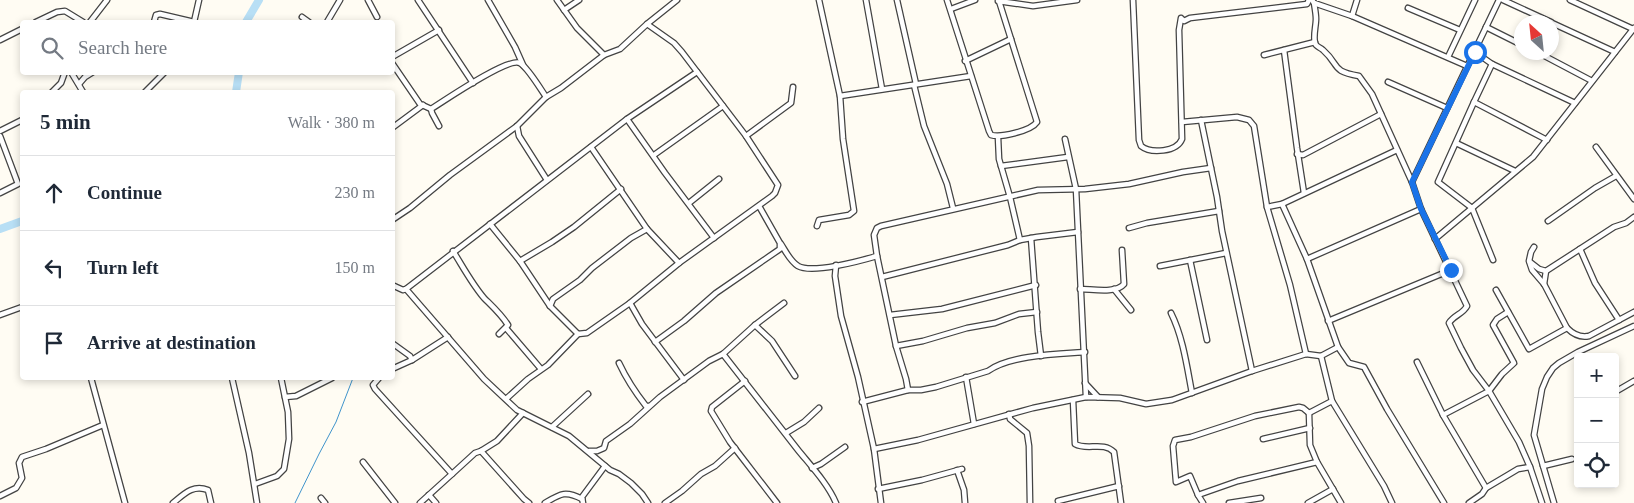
<!DOCTYPE html>
<html lang="en">
<head>
<meta charset="utf-8">
<style>
	:root { --surface:#fff; --page:#f2f2f3; --text:#1f2937; --muted:#747a83; --line:#e0e1e3 }
	body { margin:0; font-family:Georgia,serif; background:var(--page); color:var(--text) }
	.controls { position:absolute; right:15px; bottom:15px; display:grid; overflow:hidden; border-radius:5px; box-shadow:0 2px 8px #0003 }
	.controls button { width:45px; height:45px; display:grid; place-items:center; padding:0; border:0; border-bottom:1px solid var(--line); background:var(--surface); color:var(--text); font:25px sans-serif }
	.compass { position:absolute; left:1514px; top:15px; width:45px; height:45px; border-radius:50%; background:var(--surface); box-shadow:0 2px 8px #0003; rotate:333deg }
	.stop { position:absolute; width:15px; height:15px; margin:-11px; border:4px solid #1a73e8; border-radius:50%; background:#fff }
	.stop.end { background:#1a73e8; border-color:#fff; box-shadow:0 1px 5px #0008 }
	.list { margin:0; padding:0; list-style:none }
	h2 { display:flex; justify-content:space-between; align-items:center; height:65px; margin:0; padding:0 20px; font-size:21px }
	h2 small { font-size:16px; font-weight:400; color:var(--muted) }
	.list li { display:grid; grid-template-columns:32px 1fr auto; gap:15px; align-items:center; box-sizing:border-box; height:75px; padding:0 20px; border-top:1px solid var(--line) }
	.list b { display:block; font-size:19px; white-space:nowrap }
	.list em { font-size:16px; font-style:normal; color:var(--muted) }
	.icon { flex:none; width:28px; height:28px; fill:none; stroke:currentColor; stroke-width:2; stroke-linecap:round; stroke-linejoin:round }
	.map { position:relative; flex:none; width:1634px; height:503px; overflow:hidden }
	.search { position:absolute; background:var(--surface); box-shadow:0 2px 8px #0003; left:20px; top:20px; width:375px; height:55px; display:flex; align-items:center; gap:12px; box-sizing:border-box; padding:0 18px; border-radius:5px; color:var(--muted); font-size:19px }
	.panel { position:absolute; background:var(--surface); box-shadow:0 2px 8px #0003; left:20px; top:90px; width:375px; height:290px; border-radius:5px }
	.map>svg:first-child { display:block }
</style>
</head>
<body>
<div class="map">
<svg width="1634" height="503" viewBox="0 0 1634 503">
	<rect width="100%" height="100%" fill="#fffcf3"/>
	<g fill="none" stroke-linecap="round" stroke-linejoin="round">
		<!-- stream -->
		<polyline stroke="#4094cb" stroke-width="1" points="295,503 319,454 336,422 353,378"/>
		<!-- river -->
		<g stroke="#b8dff5" stroke-width="8">
			<polyline points="246,22 259,0"/>
			<polyline points="236,92 239,72"/>
			<polyline points="0,229 22,221"/>
		</g>
		<defs>
			<g id="minor">
				<polyline points="368,0 377,17"/>
				<polyline points="418,0 473,83"/>
				<polyline points="488,0 515,47 523,65"/>
				<polyline points="557,0 577,28 604,55"/>
				<polyline points="866,0 882,89"/>
				<polyline points="897,0 916,84"/>
				<path d="M947,0L989,131L991,135C1000,138 1031,131 1037,122L999,1"/>
				<path d="M1133,0L1139,140L1141,146C1151,154 1177,152 1182,139L1179,30L1181,18L1184,21L1190,18L1307,4L1309,0"/>
				<polyline points="1312,0 1314,3 1352,16 1467,66"/>
				<polyline points="1503,0 1551,22"/>
				<polyline points="1570,0 1633,29"/>
				<polyline points="998,1 1033,6 1077,0"/>
				<path d="M1314,3C1315,9 1316,14 1316,19C1316,26 1313,36 1315,43C1316,47 1320,47 1323,50C1341,66 1330,71 1359,76L1372,94L1412,182L1421,209L1467,306C1463,314 1454,315 1449,323L1461,348L1473,370L1489,391L1519,442L1530,467L1542,503"/>
				<polyline points="1408,8 1460,30"/>
				<polyline points="951,9 975,0"/>
				<polyline points="564,10 579,0"/>
				<polyline points="1352,16 1357,0"/>
				<polyline points="302,17 309,22"/>
				<polyline points="36,22 57,12 65,11 83,22"/>
				<polyline points="90,22 107,0"/>
				<polyline points="154,22 156,15 160,14 194,22"/>
				<polyline points="194,22 199,0"/>
				<polyline points="327,22 340,0"/>
				<polyline points="1552,23 1615,52"/>
				<polyline points="1486,27 1522,45"/>
				<polyline points="0,40 22,29"/>
				<polyline points="1284,50 1297,148 1304,193"/>
				<polyline points="1475,52 1492,64 1575,103"/>
				<polyline points="1537,52 1592,81"/>
				<polyline points="1264,55 1315,42"/>
				<polyline points="392,57 439,30"/>
				<polyline points="1448,57 1475,0"/>
				<polyline points="965,61 1011,39"/>
				<polyline points="392,63 420,104 431,109"/>
				<polyline points="1492,64 1474,102 1547,140"/>
				<polyline points="71,72 83,92"/>
				<polyline points="1388,82 1447,108"/>
				<polyline points="79,84 85,77 93,72"/>
				<polyline points="914,85 924,126 947,184 953,208"/>
				<polyline points="52,92 61,83 65,72"/>
				<polyline points="145,92 165,72"/>
				<polyline points="840,96 971,76"/>
				<polyline points="1474,102 1438,182 1472,208 1493,260"/>
				<polyline points="627,119 665,173 714,238"/>
				<polyline points="1201,120 1217,197 1222,231 1252,371"/>
				<polyline points="1182,122 1237,117 1249,120 1254,126 1267,207 1290,285 1306,354"/>
				<path d="M439,126L432,113L431,109C444,101 508,57 520,63C528,68 540,88 546,97"/>
				<polyline points="517,126 519,136 547,180"/>
				<polyline points="392,128 423,105"/>
				<polyline points="0,131 22,120"/>
				<polyline points="0,136 18,184 0,193"/>
				<polyline points="746,136 791,103 793,87"/>
				<polyline points="998,137 999,159 1010,197 1020,240"/>
				<polyline points="1065,139 1076,189 1086,397"/>
				<polyline points="1456,143 1515,171"/>
				<polyline points="591,147 647,229 679,263"/>
				<polyline points="1596,147 1634,199"/>
				<polyline points="1297,154 1303,155 1381,114"/>
				<polyline points="654,155 723,106"/>
				<polyline points="1001,166 1068,157"/>
				<polyline points="1412,182 1499,0"/>
				<polyline points="689,203 719,179"/>
				<polyline points="1282,204 1307,259 1338,347 1349,363 1364,367 1387,409 1444,503"/>
				<polyline points="1267,207 1282,204 1397,150"/>
				<polyline points="392,220 410,208 450,175 517,126 546,97 561,88 604,55 620,49 647,24 677,0"/>
				<polyline points="1548,221 1595,188 1616,176"/>
				<polyline points="490,224 520,261 550,306 578,334"/>
				<polyline points="817,226 819,220 849,215 854,211 843,139 840,96 819,0"/>
				<polyline points="1129,228 1147,223 1219,211"/>
				<polyline points="1031,238 1038,332 1041,356"/>
				<polyline points="1435,239 1533,157 1634,28"/>
				<path d="M781,244C786,252 790,261 798,266C812,274 860,261 877,256"/>
				<path d="M1534,247L1531,252L1529,261L1532,270L1544,284L1567,328C1573,334 1580,338 1589,336L1634,312"/>
				<polyline points="1580,249 1595,283 1619,320"/>
				<path d="M453,251C463,267 472,284 484,298C492,306 501,314 508,325L499,334"/>
				<polyline points="1307,259 1421,209"/>
				<polyline points="1190,260 1207,340"/>
				<polyline points="520,261 552,242 574,227 621,189"/>
				<polyline points="1530,262 1539,269 1546,271 1614,227 1626,223 1634,217"/>
				<polyline points="836,265 835,276 841,316 858,377 874,449 881,503"/>
				<polyline points="1160,266 1226,253"/>
				<polyline points="882,277 1008,245 1020,240 1037,237 1078,232"/>
				<polyline points="1544,284 1546,271"/>
				<polyline points="392,285 403,290 406,289 484,379 517,410 569,436 610,470 619,474 631,483 642,494 648,503"/>
				<polyline points="406,289 627,119 697,72"/>
				<path d="M1080,289C1092,289 1116,294 1124,284L1122,250"/>
				<polyline points="1114,289 1131,310"/>
				<polyline points="1496,290 1529,349 1567,328"/>
				<polyline points="630,303 642,324 684,380"/>
				<polyline points="550,306 553,299 580,280 592,268 631,238 647,229"/>
				<path d="M1171,313C1183,337 1187,367 1192,393"/>
				<polyline points="0,315 22,307"/>
				<polyline points="890,315 942,309 1036,285"/>
				<polyline points="1328,321 1451,270"/>
				<polyline points="755,325 772,341 795,376"/>
				<polyline points="506,328 541,369"/>
				<polyline points="655,342 684,321 716,293 780,249 780,243 759,206"/>
				<polyline points="392,343 410,356 412,360"/>
				<polyline points="896,346 923,341 967,328 995,323 1019,314 1037,312"/>
				<path d="M723,354C748,386 773,418 798,450C811,466 828,484 836,503"/>
				<polyline points="1321,356 1332,401 1384,486 1392,503"/>
				<polyline points="1417,362 1443,415 1486,488"/>
				<path d="M619,363C626,378 635,392 646,406H649"/>
				<polyline points="392,369 412,360 448,337"/>
				<polyline points="966,377 974,424"/>
				<polyline points="91,378 125,503"/>
				<polyline points="232,378 249,453 257,503"/>
				<polyline points="379,378 373,385 375,389 452,474 475,453 481,451 497,441 523,413"/>
				<polyline points="745,381 712,407 711,411 730,442 777,503"/>
				<polyline points="1085,383 1098,397"/>
				<polyline points="908,390 906,379 896,346 877,256 874,235 877,228 881,226 1038,190 1085,189 1129,184 1183,172 1211,168"/>
				<polyline points="1615,392 1634,381"/>
				<polyline points="285,397 296,396 332,378"/>
				<polyline points="506,399 528,379 548,365 578,334 587,333 630,303 679,263 772,196 775,193 778,185 746,136 682,52 674,43 647,24"/>
				<path d="M1073,400L1075,444C1087,451 1103,441 1114,452L1121,503"/>
				<path d="M862,402L908,390H921L936,387L988,371C1010,355 1058,354 1085,352"/>
				<polyline points="1309,413 1310,445 1317,462 1341,503"/>
				<polyline points="1009,414 1010,419 1027,433 1029,446 1030,503"/>
				<polyline points="1443,415 1489,391 1502,374 1514,363 1493,325 1497,319 1508,312"/>
				<polyline points="552,427 588,394"/>
				<polyline points="786,433 804,422 819,408"/>
				<polyline points="1263,439 1310,428"/>
				<polyline points="874,449 918,440 1033,408 1086,397 1120,398 1146,404 1172,400 1252,371 1306,354 1321,356 1338,347"/>
				<polyline points="481,451 524,499 529,503"/>
				<polyline points="589,451 597,451 604,448 606,441 630,424 660,397 709,361 723,354 755,325 784,303"/>
				<polyline points="363,462 395,503"/>
				<polyline points="1543,466 1572,459"/>
				<polyline points="812,468 821,464 845,447"/>
				<polyline points="957,470 964,490 965,503"/>
				<polyline points="255,484 277,476 284,469 289,439 288,412 281,378"/>
				<polyline points="878,489 922,480 962,469"/>
				<polyline points="429,495 436,503"/>
				<polyline points="1198,495 1190,476 1176,482 1173,446 1175,440 1191,437 1255,416 1299,407 1303,408 1309,413 1332,401"/>
				<polyline points="0,496 16,488 22,478 19,463 22,457 46,449 103,425"/>
				<polyline points="321,498 325,503"/>
				<polyline points="1058,501 1119,486"/>
				<path d="M173,503C184,494 193,484 208,490L211,503"/>
				<polyline points="420,503 452,474"/>
				<path d="M545,503C560,494 565,490 582,499"/>
				<polyline points="583,503 582,497 605,466"/>
				<polyline points="665,503 682,491 701,474 715,466 735,448"/>
				<polyline points="1203,503 1198,495 1238,481 1317,462"/>
				<polyline points="1229,503 1261,498"/>
				<polyline points="1308,503 1333,489"/>
				<polyline points="1469,503 1482,494 1486,488 1508,475 1518,469 1530,467"/>
				<polyline points="1554,503 1534,435 1542,389 1547,377 1553,368 1559,363 1578,352 1634,326"/>
			</g>
		</defs>
		<!-- minor casing -->
		<use href="#minor" stroke="#434343" stroke-width="7"/>
		<!-- minor -->
		<use href="#minor" stroke="#fff" stroke-width="4.5"/>
	</g>
	<g fill="none" stroke-linecap="round" stroke-linejoin="round">
		<!-- route -->
		<polyline stroke="#1a73e8" stroke-width="6" points="1451,270 1421,209 1412,182 1475,52"/>
	</g>
</svg>
<div class="controls">
<button>+</button>
<button>−</button>
<button><svg class="icon" aria-label="locate" viewBox="0 0 24 24"><circle cx="12" cy="12" r="6"/><path d="M12 2v4M12 18v4M2 12h4M18 12h4"/></svg></button>
</div>
<svg class="compass" viewBox="-18 -18 36 36"><path d="M0-13l5 13h-10z" fill="#e53935"/><path d="M0 13l5-13h-10z" fill="#747a83"/></svg>
<div class="stop" style="left:1475px;top:52px"></div>
<div class="stop end" style="left:1451px;top:270px"></div>
<div class="search"><svg class="icon" aria-label="search" viewBox="0 0 24 24"><circle cx="10" cy="10" r="6"/><path d="M15 15l6 6"/></svg>Search here</div>
<section class="panel">
<h2>5 min<small>Walk · 380 m</small></h2>
<ul class="list">
<li><svg class="icon" aria-label="ahead" viewBox="0 0 24 24"><path d="M12 20V5M6 11l6-6 6 6"/></svg><div><b>Continue</b></div><em>230 m</em></li>
<li><svg class="icon" aria-label="left" viewBox="0 0 24 24"><path d="M17 20v-9H6M10 6l-5 5 5 5"/></svg><div><b>Turn left</b></div><em>150 m</em></li>
<li><svg class="icon" aria-label="arrive" viewBox="0 0 24 24"><path d="M6 21V4h12l-3 4 3 4H6"/></svg><div><b>Arrive at destination</b></div></li>
</ul>
</section>
</div>
</body>
</html>
